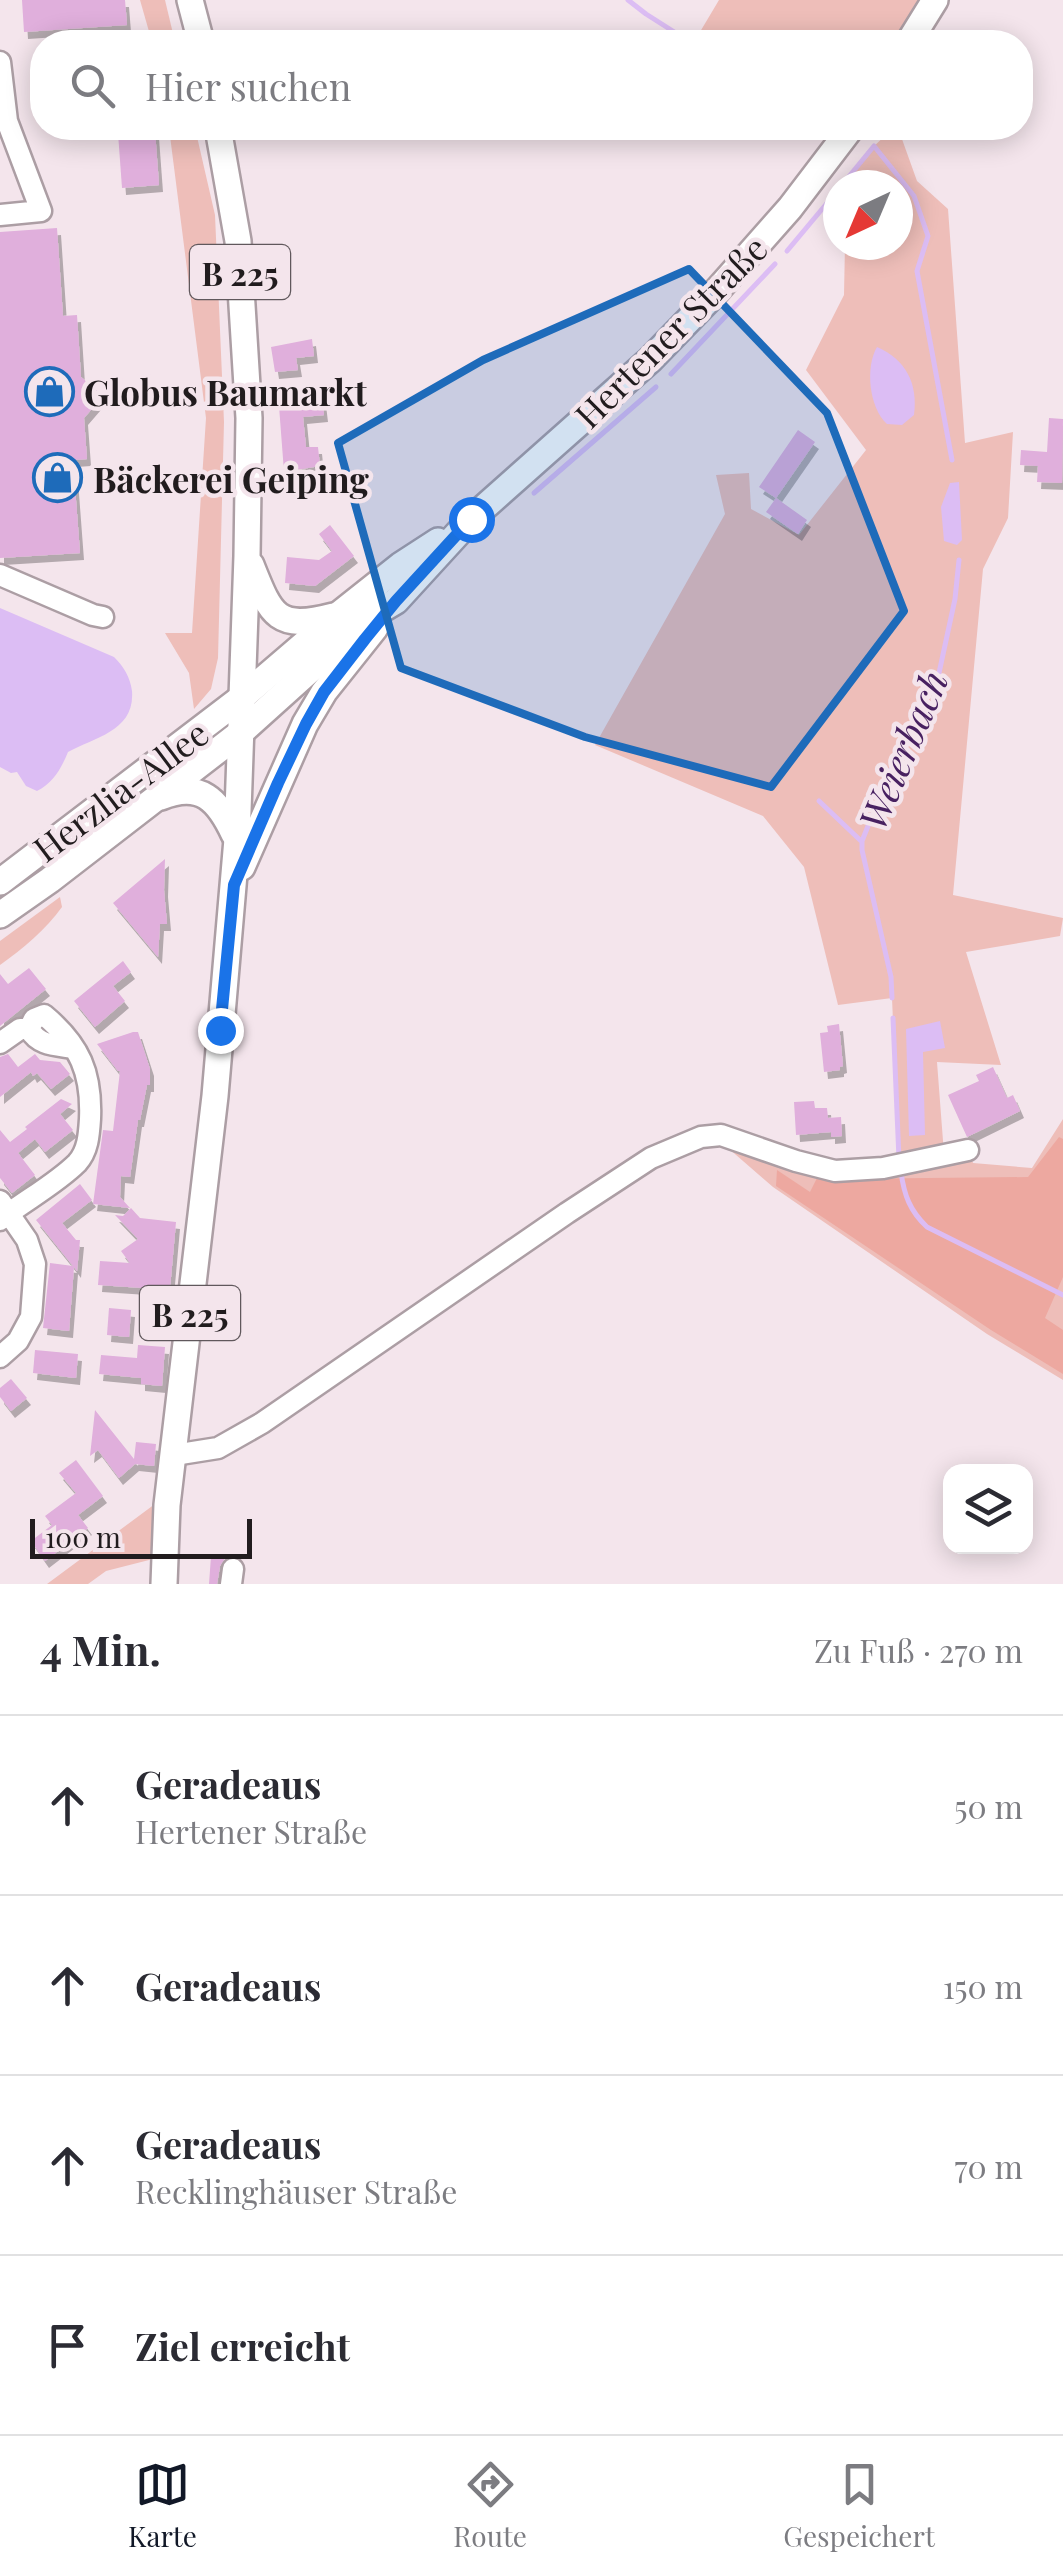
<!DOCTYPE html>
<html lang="de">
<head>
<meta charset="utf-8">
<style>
	:root { --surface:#fff; --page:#f2f2f3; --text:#2b2b33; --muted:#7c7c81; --line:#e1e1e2; --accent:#111827 }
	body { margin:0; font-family:"Playfair Display",serif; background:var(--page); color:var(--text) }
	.controls { position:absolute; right:30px; bottom:30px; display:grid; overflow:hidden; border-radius:20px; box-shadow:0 5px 25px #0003 }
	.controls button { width:90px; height:90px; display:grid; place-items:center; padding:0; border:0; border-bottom:2px solid var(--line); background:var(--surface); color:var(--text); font:50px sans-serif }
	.compass { position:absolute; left:823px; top:170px; width:90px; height:90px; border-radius:50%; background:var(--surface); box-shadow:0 5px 25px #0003; rotate:224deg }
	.scale { position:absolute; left:30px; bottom:25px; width:222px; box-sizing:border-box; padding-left:10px; border:5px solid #211c1e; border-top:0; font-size:28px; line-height:35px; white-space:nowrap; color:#211c1e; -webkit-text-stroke:8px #f4e5ec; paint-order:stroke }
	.stop { position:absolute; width:30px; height:30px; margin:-22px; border:8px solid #1a73e8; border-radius:50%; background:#fff }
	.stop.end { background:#1a73e8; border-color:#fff; box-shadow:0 2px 10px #0008 }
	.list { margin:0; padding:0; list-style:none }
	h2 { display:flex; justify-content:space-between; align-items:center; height:130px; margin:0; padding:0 40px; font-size:42px }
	h2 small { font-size:32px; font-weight:400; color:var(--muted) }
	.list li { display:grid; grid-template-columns:65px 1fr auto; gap:30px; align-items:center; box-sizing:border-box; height:180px; padding:0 40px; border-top:2px solid var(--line) }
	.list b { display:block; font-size:38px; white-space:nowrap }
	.list p { margin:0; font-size:32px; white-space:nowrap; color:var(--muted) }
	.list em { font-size:32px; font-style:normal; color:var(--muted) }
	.icon { flex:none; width:55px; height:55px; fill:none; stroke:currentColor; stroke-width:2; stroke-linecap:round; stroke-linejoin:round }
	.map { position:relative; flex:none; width:1063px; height:1584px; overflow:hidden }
	.search { position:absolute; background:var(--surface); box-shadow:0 5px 25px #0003; left:30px; right:30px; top:30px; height:110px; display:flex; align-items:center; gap:25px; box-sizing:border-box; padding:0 35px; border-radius:40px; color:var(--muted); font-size:38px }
	.sheet { height:850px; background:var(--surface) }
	nav { display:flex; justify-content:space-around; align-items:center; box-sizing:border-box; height:140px; border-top:2px solid var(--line); background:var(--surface); font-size:28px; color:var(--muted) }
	nav a { display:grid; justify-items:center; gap:5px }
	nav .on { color:var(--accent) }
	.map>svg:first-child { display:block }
</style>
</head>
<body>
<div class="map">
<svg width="1063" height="1584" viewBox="0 0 1063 1584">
	<defs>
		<filter id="shadow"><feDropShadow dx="4" dy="7" stdDeviation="0" flood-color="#0004"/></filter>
	</defs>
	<rect width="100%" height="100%" fill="#f4e5ec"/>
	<!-- green -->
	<g fill="#eebeb9">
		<polygon points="140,0 165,0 175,42 152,42"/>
		<polygon points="719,0 935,0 909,42 713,42 708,40 694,42"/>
		<polygon points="169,128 195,128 215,215 224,422 218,658 211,689 194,709 189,673 165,633 192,633 206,418"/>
		<polygon points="893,128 898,128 917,181 948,209 965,443 1013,432 1008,518 983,569 953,895 1063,918 1060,936 966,952 1001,1065 937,1062 944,1154 968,1150 973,1163 1032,1168 1063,1119 1063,1380 987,1334 773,1187 705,1128 835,1171 899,1159 892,998 838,1005 804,867 763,816 595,745 725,514 716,475 749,473 751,509 799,535 866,450 806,370 844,295 845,245 898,245 898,185 842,185 869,151"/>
		<path d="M60,897L62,907C45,930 24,948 0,965V941Z"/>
		<polygon points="155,1504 153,1559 106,1571 88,1584 47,1584"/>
	</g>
	<!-- forest -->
	<polygon fill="#eda8a0" points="1059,1137 1063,1139 1063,1277 1045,1318 1063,1330 1063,1374 991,1330 776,1186 777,1170 810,1192 819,1174 836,1179 1028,1177"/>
	<!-- water -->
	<g fill="#dcbdf4">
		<path d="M877,347C906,360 918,383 914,415L902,425L887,424C869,408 865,367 877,347Z"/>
		<polygon points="959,482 962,540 957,545 944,541 941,507 950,483"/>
		<path d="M0,608L114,657C124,667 130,677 132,691C135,731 95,737 68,752C61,769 53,783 37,791L26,786L17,772L11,773L0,767Z"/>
		<polygon points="940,1021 945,1048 923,1052 925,1135 909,1136 906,1029"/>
	</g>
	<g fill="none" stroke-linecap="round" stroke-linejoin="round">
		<!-- stream -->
		<g stroke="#dcbdf4" stroke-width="5">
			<polyline points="628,0 646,14 690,42"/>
			<polyline points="693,42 709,40 713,42"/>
			<polyline points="842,185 874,146 914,196 928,236 917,271 952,460"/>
			<polyline points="787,251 838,190"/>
			<polyline points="671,374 775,264"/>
			<polyline points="534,493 656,387"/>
			<polyline points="819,801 860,840"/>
			<polyline points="892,998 891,977 862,850 862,841 900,747 939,673 955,599 959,560"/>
			<polyline points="893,1018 899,1159"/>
			<path d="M901,1172C904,1195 910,1211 927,1227L1063,1295"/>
		</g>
	</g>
	<!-- building -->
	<g fill="#e0afdc" filter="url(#shadow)">
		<polygon points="22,0 125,0 127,25 24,32"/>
		<polygon points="155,131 159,185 122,188 118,133"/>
		<polygon points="57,228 63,316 77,315 81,377 103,396 84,418 87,459 73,460 80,553 0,558 0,232"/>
		<polygon points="312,339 314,356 296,358 298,370 275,372 271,347"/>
		<polygon points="321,390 324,415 303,417 306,447 318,447 320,466 284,472 279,406 300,404 299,397 309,396 308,392"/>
		<polygon points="1049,418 1063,419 1062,483 1037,482 1038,466 1020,465 1021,450 1047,452"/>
		<polygon points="798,430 815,442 776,498 759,487"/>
		<polygon points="776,498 807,520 798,534 766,512"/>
		<polygon points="330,525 354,556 315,586 285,583 287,557 319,560 332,551 319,534"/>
		<polygon points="165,859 164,890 167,924 160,924 158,957 113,903"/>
		<polygon points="123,961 131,972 113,986 125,1001 95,1027 74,1001"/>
		<polygon points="29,968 46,989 0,1026 0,974 8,984"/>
		<polygon points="839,1024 843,1066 840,1067 840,1070 824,1072 820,1033 828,1032 827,1026"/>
		<polygon points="133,1032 138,1032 150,1069 150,1085 147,1085 140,1120 138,1120 130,1177 121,1176 120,1197 130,1208 93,1204 103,1130 113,1131 120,1071 118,1071 97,1044"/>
		<polygon points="8,1054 18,1067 35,1054 40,1060 60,1062 70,1074 51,1089 37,1073 33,1076 31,1072 0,1097 0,1057"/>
		<polygon points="993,1067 1007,1098 1013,1095 1020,1111 967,1137 948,1095 979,1081 976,1075"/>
		<polygon points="61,1099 72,1104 60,1114 73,1130 45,1152 35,1139 18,1153 35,1175 12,1193 0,1178 0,1130 10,1142 27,1129 25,1127"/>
		<polygon points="814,1101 815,1108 827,1108 828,1118 841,1117 842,1136 831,1137 831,1132 796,1135 794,1102"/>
		<polygon points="80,1184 92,1200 62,1223 76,1240 80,1240 77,1271 74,1267 69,1331 43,1328 50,1263 73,1266 36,1220"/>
		<polygon points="131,1208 140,1218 176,1222 169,1300 142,1297 143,1288 98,1285 100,1261 130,1263 121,1251 138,1239 115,1215 123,1216"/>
		<polygon points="109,1308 131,1310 129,1337 107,1335"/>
		<polygon points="138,1345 165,1347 162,1386 141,1384 141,1378 99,1374 101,1355 137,1358"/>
		<polygon points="35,1350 78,1354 76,1378 33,1373"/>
		<polygon points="11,1379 27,1398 11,1411 0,1397 0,1388"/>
		<polygon points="95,1410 134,1459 136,1442 156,1444 154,1466 135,1464 119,1478 98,1450 90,1456"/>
		<polygon points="76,1460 103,1496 78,1515 88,1528 45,1561 31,1541 52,1525 45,1516 76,1493 59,1473"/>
		<polygon points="211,1556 226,1557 220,1566 217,1584 209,1584"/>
	</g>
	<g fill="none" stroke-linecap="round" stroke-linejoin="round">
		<defs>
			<g id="minor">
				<polyline points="0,62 7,121 41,211 0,215"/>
				<polyline points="0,575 93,615 103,617"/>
				<polyline points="0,1043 20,1029 29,1029"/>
				<polyline points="0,1201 27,1240 35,1264 31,1317 18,1341 0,1357"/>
				<path d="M0,1220C24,1201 56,1184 77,1163C88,1151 89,1135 90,1119C92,1073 80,1045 44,1015L34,1019L29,1029C39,1046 55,1045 74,1048"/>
				<polyline points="174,1455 218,1448 262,1423 567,1213 651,1158 701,1137 721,1135 796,1161 835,1171 883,1168 968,1150"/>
				<polyline points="231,1584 233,1569"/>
			</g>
			<g id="major">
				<polyline points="190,0 201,42"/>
				<polyline points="909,42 935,0"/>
				<path d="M251,565C271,615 276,631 333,616"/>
				<path d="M161,797C201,781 218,800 234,834"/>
				<polyline points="242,867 305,724 324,692 375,628"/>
				<polyline points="0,882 240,699 338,615 401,565 438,541"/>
				<polyline points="0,915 50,880 239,734 369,617 396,601 471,519 650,360 714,294 790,208 851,128"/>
				<polyline points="164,1584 167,1505 215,1096 237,839 247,556 249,418 238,241 218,128"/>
			</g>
		</defs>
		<!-- minor casing -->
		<use href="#minor" stroke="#ac9ea4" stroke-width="25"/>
		<!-- major casing -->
		<use href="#major" stroke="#ac9ea4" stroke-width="30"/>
		<!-- minor -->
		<use href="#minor" stroke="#fff" stroke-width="20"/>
		<!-- major -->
		<use href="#major" stroke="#fff" stroke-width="25"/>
	</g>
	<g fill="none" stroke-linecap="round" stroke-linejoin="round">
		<!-- route -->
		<polyline stroke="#1a73e8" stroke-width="12" points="220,1030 234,885 278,783 306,724 324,692 365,639 396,601 471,519"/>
	</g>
	<!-- marked area -->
	<path fill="#1e6bba" fill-opacity="0.2" stroke="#1e6bba" stroke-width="8" stroke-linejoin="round" d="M689,269L827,413L904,611L771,787L585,737L401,668L338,443L483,360Z"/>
	<!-- icons -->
	<defs>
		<symbol id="shop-ring" viewBox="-11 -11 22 22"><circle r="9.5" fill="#f4e5ec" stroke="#1e6bba" stroke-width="1.5"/><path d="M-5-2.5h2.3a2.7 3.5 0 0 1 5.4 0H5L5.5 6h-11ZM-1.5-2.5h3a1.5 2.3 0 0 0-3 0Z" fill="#1e6bba"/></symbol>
	</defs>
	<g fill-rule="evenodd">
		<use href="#shop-ring" x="22" y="364" width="55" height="55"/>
		<use href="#shop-ring" x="30" y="450" width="55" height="55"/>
	</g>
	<g text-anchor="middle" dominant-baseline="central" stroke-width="9" stroke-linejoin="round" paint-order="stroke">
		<!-- shield labels -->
		<g fill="#f4e5ec" stroke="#60585c" stroke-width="2.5">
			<rect x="190" y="245" width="100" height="54" rx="8"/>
			<rect x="140" y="1286" width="100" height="54" rx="8"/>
		</g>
		<g font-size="32" font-weight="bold" fill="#211c1e">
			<text x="240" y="272">B 225</text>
			<text x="190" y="1313">B 225</text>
		</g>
		<!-- street labels -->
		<g font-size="35" fill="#211c1e" stroke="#f4e5ec">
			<text transform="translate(670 331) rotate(-45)">Hertener Straße</text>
			<text transform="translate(120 790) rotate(-37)">Herzlia-Allee</text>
		</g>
		<!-- poi labels -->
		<g font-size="35" font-weight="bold" fill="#211c1e" stroke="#f4e5ec" text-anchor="start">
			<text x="84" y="391">Globus Baumarkt</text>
			<text x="93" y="478">Bäckerei Geiping</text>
		</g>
		<!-- water labels -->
		<g font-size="38" font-style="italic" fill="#482161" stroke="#f4e5ec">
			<text transform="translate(902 750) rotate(-67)">Weierbach</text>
		</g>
	</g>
</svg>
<div class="controls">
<button><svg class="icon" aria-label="layers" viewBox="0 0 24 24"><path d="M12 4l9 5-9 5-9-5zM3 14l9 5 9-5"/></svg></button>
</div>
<svg class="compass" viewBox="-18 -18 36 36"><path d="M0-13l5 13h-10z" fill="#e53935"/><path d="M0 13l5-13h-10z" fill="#7c7c81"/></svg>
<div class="scale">100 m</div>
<div class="stop" style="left:471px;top:519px"></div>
<div class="stop end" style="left:220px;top:1030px"></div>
<div class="search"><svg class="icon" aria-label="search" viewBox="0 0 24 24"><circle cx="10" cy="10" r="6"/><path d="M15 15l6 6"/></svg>Hier suchen</div>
</div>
<section class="sheet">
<h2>4 Min.<small>Zu Fuß · 270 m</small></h2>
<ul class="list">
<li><svg class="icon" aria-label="ahead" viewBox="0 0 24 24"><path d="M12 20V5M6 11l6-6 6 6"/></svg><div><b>Geradeaus</b><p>Hertener Straße</p></div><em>50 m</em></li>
<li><svg class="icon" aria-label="ahead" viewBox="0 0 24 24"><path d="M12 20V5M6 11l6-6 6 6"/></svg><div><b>Geradeaus</b></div><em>150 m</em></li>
<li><svg class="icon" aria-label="ahead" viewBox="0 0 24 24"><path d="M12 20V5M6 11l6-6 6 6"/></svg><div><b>Geradeaus</b><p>Recklinghäuser Straße</p></div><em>70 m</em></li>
<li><svg class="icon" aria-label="arrive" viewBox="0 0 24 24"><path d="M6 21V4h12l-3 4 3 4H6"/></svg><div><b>Ziel erreicht</b></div></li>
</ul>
</section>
<nav>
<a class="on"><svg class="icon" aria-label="map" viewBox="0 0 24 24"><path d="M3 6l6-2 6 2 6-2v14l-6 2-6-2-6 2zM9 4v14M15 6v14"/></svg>Karte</a>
<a><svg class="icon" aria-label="directions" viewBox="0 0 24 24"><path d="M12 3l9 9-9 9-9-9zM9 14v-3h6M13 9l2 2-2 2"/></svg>Route</a>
<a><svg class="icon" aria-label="saved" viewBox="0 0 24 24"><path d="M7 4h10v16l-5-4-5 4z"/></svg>Gespeichert</a>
</nav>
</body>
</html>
